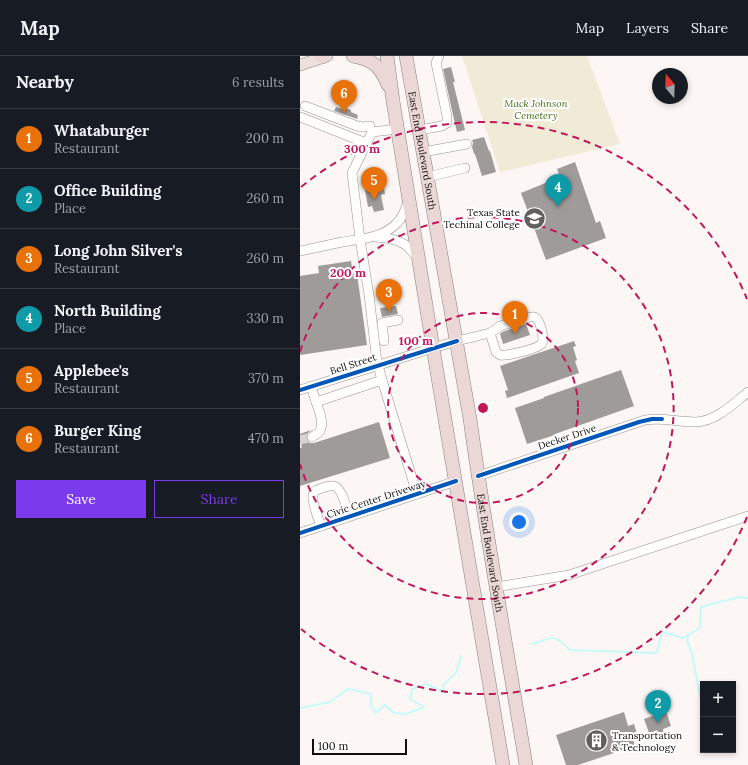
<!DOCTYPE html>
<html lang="en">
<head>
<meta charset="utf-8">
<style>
	:root { --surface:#171b24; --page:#20242c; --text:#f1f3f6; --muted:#9ea1a6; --line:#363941; --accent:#7c3aed }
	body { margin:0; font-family:Lora,serif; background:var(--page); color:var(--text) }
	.controls { position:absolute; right:12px; bottom:12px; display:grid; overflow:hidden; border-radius:0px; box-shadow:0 2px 6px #0003 }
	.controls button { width:36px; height:36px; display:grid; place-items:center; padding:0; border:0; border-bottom:1px solid var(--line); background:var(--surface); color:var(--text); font:20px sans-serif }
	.compass { position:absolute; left:352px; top:12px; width:36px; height:36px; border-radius:50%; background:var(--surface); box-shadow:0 2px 6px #0003; rotate:341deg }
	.scale { position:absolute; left:12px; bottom:10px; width:95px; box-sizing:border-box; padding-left:4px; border:2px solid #0f0f0f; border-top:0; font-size:11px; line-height:14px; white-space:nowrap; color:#0f0f0f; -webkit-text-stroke:3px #fff; paint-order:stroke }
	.you { position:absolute; left:219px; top:466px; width:14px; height:14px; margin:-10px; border:3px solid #fff; border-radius:50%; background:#1a73e8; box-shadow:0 0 0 6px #1a73e833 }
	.badge { display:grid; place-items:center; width:26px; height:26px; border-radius:50%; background:var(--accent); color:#fff; font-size:13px; font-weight:700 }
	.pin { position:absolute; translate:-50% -33px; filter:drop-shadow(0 1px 2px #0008) }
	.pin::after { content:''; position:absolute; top:21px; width:14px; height:12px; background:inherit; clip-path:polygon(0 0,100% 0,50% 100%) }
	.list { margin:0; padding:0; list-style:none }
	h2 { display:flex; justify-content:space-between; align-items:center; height:52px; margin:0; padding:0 16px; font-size:17px }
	h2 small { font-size:13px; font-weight:400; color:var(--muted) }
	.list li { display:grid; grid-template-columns:26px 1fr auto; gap:12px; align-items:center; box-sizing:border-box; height:60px; padding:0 16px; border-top:1px solid var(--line) }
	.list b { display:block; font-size:15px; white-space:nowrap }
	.list p { margin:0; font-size:13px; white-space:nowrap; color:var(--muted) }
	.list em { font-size:13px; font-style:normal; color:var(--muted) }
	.actions { display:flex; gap:8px; padding:12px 16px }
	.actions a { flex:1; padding:9px 0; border:1px solid var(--accent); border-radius:0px; text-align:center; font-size:14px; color:var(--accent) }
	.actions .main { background:var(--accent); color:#fff }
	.map { position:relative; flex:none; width:448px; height:709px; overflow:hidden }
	header { display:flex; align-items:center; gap:24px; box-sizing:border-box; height:56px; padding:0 20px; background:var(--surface); border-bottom:1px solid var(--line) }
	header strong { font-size:19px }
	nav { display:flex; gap:22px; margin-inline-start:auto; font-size:14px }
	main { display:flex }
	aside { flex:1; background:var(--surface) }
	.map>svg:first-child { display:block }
</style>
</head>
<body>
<header>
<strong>Map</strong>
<nav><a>Map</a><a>Layers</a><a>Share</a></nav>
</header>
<main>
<aside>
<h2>Nearby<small>6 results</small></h2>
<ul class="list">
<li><span class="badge" style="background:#e8710a">1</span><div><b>Whataburger</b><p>Restaurant</p></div><em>200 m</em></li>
<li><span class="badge" style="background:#0f9aa8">2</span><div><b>Office Building</b><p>Place</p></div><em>260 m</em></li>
<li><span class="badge" style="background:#e8710a">3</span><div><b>Long John Silver's</b><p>Restaurant</p></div><em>260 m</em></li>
<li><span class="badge" style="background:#0f9aa8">4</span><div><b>North Building</b><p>Place</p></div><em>330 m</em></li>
<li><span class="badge" style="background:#e8710a">5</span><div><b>Applebee's</b><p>Restaurant</p></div><em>370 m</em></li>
<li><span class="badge" style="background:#e8710a">6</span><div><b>Burger King</b><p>Restaurant</p></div><em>470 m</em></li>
</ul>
<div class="actions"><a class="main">Save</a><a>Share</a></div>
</aside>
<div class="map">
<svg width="448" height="709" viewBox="0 0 448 709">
	<rect width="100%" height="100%" fill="#fcf7f4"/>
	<!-- cemetery -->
	<polygon fill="#efebd7" points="162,0 287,0 320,88 200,116"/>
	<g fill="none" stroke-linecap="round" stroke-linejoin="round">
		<!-- stream -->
		<g stroke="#c7faf8" stroke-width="2">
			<polyline points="389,578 387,584 392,598 403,654"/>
			<path d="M232,588C254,581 253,577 270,594L357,597L362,576L383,582L400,572L401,551L439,541L448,542"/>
			<polyline points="0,652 30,646 48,633 71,638 71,649 76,657 85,649 94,657 106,658 124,651 110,643 112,633 126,628 144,636 143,629 156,617 161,600"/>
			<polyline points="403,659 401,667 403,675"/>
		</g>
	</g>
	<!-- building -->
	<g fill="#9f9b99">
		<polygon points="151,11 155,26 153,26 165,74 157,76 153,59 143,13"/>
		<polygon points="36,51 42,53 42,51 51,54 51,56 58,59 57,63 34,55"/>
		<polygon points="184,81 189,95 190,95 196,116 182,120 175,98 174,98 172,91 173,87 172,84"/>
		<polygon points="275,106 296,167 300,165 306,182 246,204 221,137 260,121 257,113"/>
		<polygon points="80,126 80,127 83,126 85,138 81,139 84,154 74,156 72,150 68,151 64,128"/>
		<polygon points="51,205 53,218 57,218 67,289 0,299 0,220 19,217 18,210"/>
		<polygon points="96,250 98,258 82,261 80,252"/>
		<polygon points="226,268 230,279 203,288 200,278 202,276"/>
		<polygon points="274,285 276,290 273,291 277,304 275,305 279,317 207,342 205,335 208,334 200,310"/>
		<polygon points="321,314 334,350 255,378 255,379 227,388 215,352 244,342 244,341"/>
		<polygon points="79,366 90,402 0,430 0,392 2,391 0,385 0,378 11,374 6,379 6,383 10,387 14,387"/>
		<polygon points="366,655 371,670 363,673 364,678 358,680 356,675 349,677 344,663"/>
		<polygon points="324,656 328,670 334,668 337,678 332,680 335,690 278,709 266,709 256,679"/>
	</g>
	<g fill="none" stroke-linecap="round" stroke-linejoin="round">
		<!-- minor-tunnel -->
		<polyline stroke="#d8d4d2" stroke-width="9" stroke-dasharray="9 4.5" stroke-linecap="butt" points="0,384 12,381"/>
		<defs>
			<g id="minor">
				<polyline points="5,50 57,70 63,71 70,70"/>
				<polyline points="0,61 66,87"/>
				<polyline points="119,74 142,70 147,67 147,60 136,7 139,0"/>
				<polyline points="123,96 167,88"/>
				<polyline points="127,121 165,112"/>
				<path d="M75,181C86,182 98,183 107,190C111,194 114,198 118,202"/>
				<path d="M0,195C14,192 28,189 42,186C61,183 83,182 97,167C103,161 105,154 108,146"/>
				<polyline points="84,285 82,267 98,264"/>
				<polyline points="82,324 117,438"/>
				<polyline points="11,330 16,346 82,324 77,306 69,239 60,183 52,117 72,76 98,73"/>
				<path d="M0,334L133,292L157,285L190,277L200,270L230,261C233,261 234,260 236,262C240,265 245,283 242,287C239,293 207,300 200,299L196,296L190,277"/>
				<path d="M12,381C14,379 16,379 18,377C26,370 19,354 16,346"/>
				<path d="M178,420L345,364C362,361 378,366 395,366C415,366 433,348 448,336"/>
				<path d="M21,470C18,462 12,448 13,439C13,434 18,434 22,432C26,431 30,429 34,430C42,432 47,453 49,460"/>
				<polyline points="0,477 156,425"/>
				<polyline points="196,531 269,519 448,460"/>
			</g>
			<polyline id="major" points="0,9 27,0"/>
			<g id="highway">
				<path d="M53,0C72,3 81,11 88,29"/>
				<polyline points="87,0 93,45 133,292 203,709"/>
				<path id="s1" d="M106,0L170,363C186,479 207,594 226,709"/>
				<polyline points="22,1 24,0"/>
			</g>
		</defs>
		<!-- minor casing -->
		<use href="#minor" stroke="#969392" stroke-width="10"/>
		<!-- major casing -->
		<use href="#major" stroke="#83817f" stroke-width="12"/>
		<!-- highway casing -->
		<use href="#highway" stroke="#83817f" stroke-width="14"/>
		<!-- minor -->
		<use href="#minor" stroke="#fffefd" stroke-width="9"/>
		<!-- major -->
		<use href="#major" stroke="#ede0d9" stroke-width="11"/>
		<!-- highway -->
		<use href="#highway" stroke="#ebd7d5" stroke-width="13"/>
		<defs>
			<g id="cycleway">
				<polyline points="0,334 157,285"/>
				<polyline points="178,420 339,366 352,363 362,363"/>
				<polyline points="0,477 156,425"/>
			</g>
		</defs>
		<!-- cycleway casing -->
		<use href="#cycleway" stroke="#fff" stroke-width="6"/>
		<!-- cycleway -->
		<use href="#cycleway" stroke="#0057b8" stroke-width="4"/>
	</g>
	<!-- distance rings -->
	<g fill="none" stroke="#c2185b" stroke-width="2" stroke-dasharray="7 5">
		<circle cx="183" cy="352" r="95"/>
		<path d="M0 296A191 191 0 1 1 0 408"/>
		<path d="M447 461A286 286 0 0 1 1 573M1 131A286 286 0 0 1 447 243"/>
	</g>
	<!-- icons -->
	<defs>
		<symbol id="university-disc" viewBox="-11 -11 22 22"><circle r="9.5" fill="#62605f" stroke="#fff"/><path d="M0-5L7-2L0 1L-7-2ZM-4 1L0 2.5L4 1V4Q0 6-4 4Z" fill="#fff"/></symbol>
		<symbol id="building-disc" viewBox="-11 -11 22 22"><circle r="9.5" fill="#62605f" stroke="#fff"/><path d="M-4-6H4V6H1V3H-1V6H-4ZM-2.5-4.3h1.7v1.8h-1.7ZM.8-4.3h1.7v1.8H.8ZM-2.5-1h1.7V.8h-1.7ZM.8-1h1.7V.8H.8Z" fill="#fff"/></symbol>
	</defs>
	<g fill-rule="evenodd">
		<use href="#university-disc" x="222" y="150" width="25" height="25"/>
		<use href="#building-disc" x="284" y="672" width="25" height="25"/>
	</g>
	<g text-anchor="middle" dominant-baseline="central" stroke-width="4" stroke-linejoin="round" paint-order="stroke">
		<!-- park labels -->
		<g font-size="10" font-style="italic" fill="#4b6d19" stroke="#fff">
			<text x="236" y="47">Mack Johnson<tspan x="236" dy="12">Cemetery</tspan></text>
		</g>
		<!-- street labels -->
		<g font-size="10" fill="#0f0f0f" stroke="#fff">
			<text stroke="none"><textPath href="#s1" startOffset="96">East End Boulevard South</textPath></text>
			<text transform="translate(53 308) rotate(-18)">Bell Street</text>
			<text transform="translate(267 381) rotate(-18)">Decker Drive</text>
			<text transform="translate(76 443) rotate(-18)">Civic Center Driveway</text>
			<text stroke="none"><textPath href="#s1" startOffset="504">East End Boulevard South</textPath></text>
		</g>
		<!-- poi labels -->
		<g font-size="10" fill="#0f0f0f" stroke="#fff" text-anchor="end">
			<text x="220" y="156">Texas State<tspan x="220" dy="12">Techinal College</tspan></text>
			<text x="312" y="679" text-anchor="start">Transportation<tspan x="312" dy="12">&amp; Technology</tspan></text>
		</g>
	</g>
	<circle cx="183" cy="352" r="6" fill="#c2185b" stroke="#fff" stroke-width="2"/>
	<g font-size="12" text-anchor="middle" font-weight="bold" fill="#c2185b" stroke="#fff" stroke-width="4" stroke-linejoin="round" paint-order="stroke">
		<text x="62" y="97">300 m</text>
		<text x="48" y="221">200 m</text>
		<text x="116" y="289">100 m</text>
	</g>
</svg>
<div class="controls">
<button>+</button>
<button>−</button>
</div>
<svg class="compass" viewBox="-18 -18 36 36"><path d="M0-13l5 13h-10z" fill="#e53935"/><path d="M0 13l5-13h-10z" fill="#9ea1a6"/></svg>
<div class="scale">100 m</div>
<div class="you"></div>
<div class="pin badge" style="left:215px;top:278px;background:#e8710a">1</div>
<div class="pin badge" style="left:358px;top:667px;background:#0f9aa8">2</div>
<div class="pin badge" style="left:89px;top:256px;background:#e8710a">3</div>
<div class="pin badge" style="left:258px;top:151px;background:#0f9aa8">4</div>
<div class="pin badge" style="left:74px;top:144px;background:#e8710a">5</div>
<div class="pin badge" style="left:44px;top:57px;background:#e8710a">6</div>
</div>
</main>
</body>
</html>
